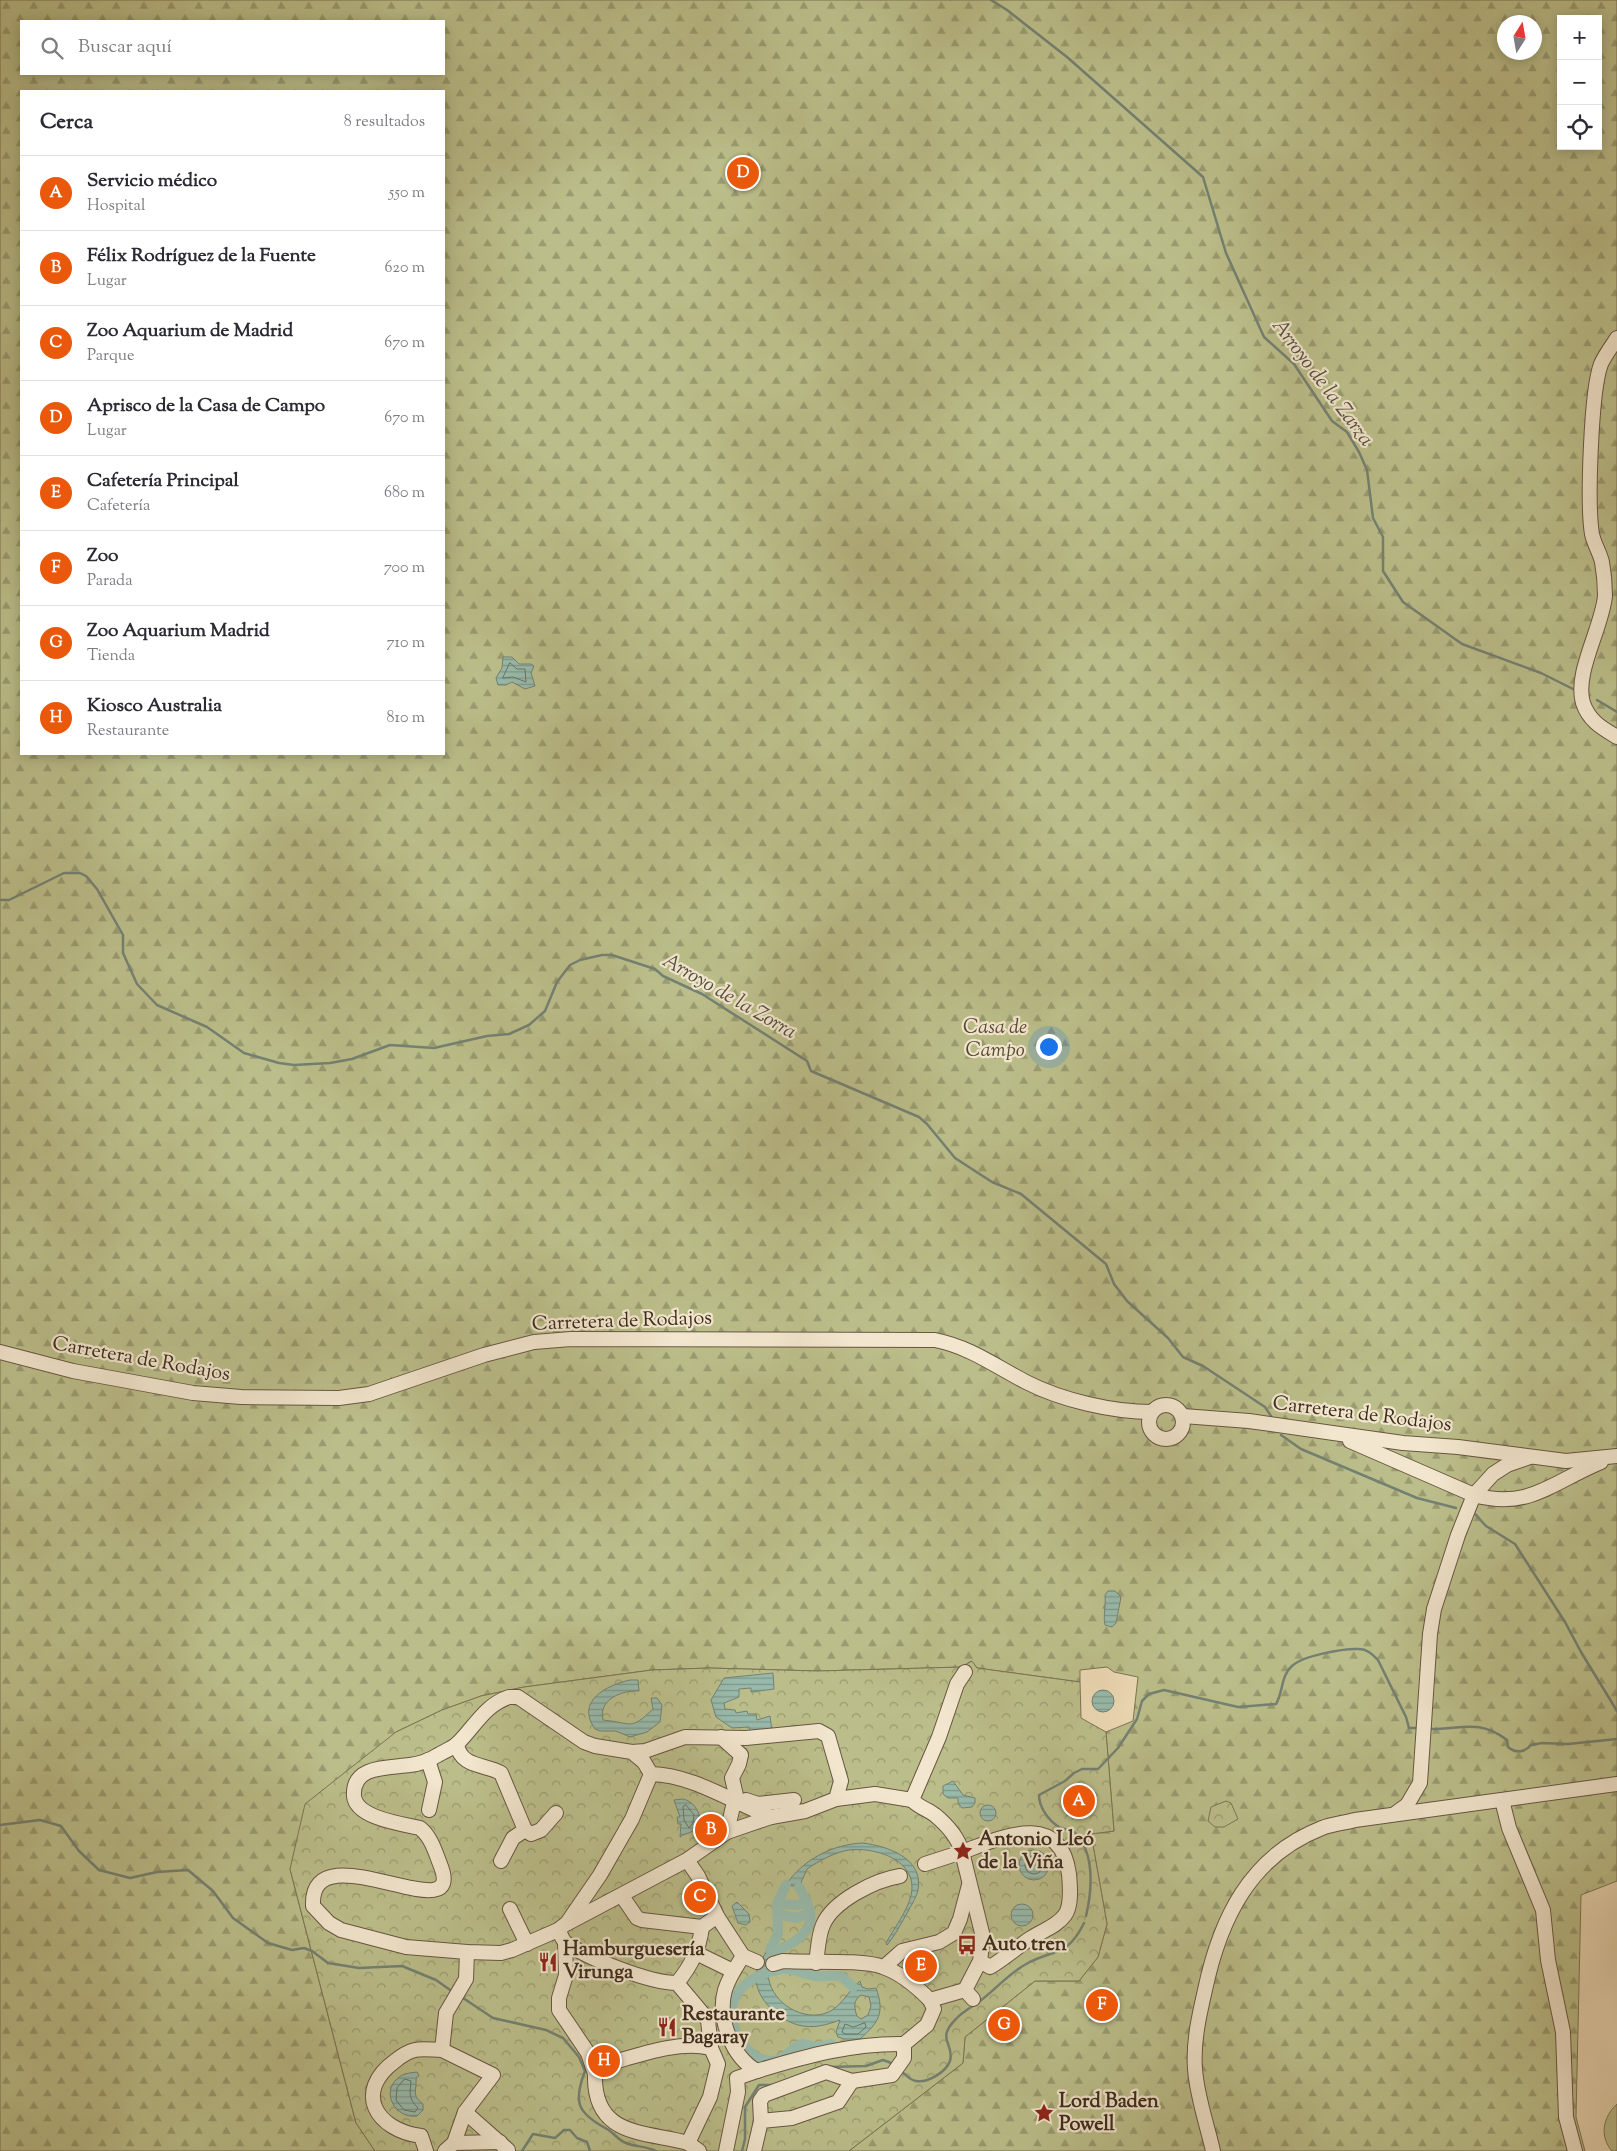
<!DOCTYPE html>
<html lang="es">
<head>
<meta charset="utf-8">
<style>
	:root { --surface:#fff; --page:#f2f2f3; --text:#2b2b33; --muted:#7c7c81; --line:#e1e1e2; --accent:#ea580c }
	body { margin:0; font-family:"Sorts Mill Goudy",serif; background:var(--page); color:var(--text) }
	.controls { position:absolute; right:15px; top:15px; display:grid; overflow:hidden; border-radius:0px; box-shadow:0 2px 12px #0003 }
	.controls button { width:45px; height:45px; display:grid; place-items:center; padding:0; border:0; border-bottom:1px solid var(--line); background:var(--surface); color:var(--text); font:25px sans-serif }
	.compass { position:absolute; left:1497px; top:15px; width:45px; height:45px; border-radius:50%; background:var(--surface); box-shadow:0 2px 12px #0003; rotate:11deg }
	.you { position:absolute; left:1048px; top:1046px; width:18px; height:18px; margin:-12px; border:4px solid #fff; border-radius:50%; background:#1a73e8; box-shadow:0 0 0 8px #1a73e833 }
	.badge { display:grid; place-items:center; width:32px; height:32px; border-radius:50%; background:var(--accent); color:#fff; font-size:16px; font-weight:700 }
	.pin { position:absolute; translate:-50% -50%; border:2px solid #fff; box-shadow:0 1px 5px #0006 }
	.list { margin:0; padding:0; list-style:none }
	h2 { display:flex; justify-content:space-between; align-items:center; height:65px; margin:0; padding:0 20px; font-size:21px }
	h2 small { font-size:16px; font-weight:400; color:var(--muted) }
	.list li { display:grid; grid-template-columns:32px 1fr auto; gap:15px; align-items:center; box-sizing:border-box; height:75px; padding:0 20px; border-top:1px solid var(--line) }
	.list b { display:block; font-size:19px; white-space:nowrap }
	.list p { margin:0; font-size:16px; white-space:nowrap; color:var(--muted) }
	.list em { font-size:16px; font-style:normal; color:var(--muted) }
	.icon { flex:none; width:28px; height:28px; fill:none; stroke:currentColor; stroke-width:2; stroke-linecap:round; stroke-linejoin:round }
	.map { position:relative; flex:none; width:1617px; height:2151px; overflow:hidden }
	.search { position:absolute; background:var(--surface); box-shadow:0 2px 12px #0003; left:20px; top:20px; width:425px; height:55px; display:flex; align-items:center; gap:12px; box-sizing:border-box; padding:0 18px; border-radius:0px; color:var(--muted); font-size:19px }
	.panel { position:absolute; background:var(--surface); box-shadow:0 2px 12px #0003; left:20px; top:90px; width:425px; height:665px; border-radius:0px }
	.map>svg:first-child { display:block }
</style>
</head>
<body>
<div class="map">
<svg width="1617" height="2151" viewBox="0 0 1617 2151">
	<defs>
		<pattern id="forest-firs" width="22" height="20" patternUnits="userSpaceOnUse" patternTransform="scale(1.25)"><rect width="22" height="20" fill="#bbbe8a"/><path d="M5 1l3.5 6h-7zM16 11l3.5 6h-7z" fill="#999b70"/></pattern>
		<pattern id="park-crowns" width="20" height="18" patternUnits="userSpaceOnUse" patternTransform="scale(1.25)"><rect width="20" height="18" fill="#bbbe8a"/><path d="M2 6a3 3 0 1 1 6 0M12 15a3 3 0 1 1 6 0" fill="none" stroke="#999b70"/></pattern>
		<pattern id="water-rules" width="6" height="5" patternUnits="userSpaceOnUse" patternTransform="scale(1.25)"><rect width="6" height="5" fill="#98baab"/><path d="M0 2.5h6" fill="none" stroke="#7d978b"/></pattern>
	</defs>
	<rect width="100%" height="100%" fill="#ebd8b3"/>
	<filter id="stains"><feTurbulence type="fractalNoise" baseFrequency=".004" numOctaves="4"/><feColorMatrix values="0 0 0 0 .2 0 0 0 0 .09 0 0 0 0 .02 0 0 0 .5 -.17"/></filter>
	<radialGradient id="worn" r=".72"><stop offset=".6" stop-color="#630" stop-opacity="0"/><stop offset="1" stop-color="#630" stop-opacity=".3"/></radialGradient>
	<!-- forest -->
	<path fill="url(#forest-firs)" stroke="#7c7454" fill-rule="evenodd" d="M0,0H1617V1881L1581,1895L1576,2117L1585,2151H849L963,2063L965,2037L1035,1981H1079L1098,1957L1107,1924L1091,1834L1114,1831L1106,1732L1133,1721L1138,1677L1114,1672L1107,1667L1080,1670V1682L977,1668L971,1661L962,1667L818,1671L709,1668L652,1670L524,1687L481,1696L442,1710L396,1732L290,1869L356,2123L375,2151H0ZM1561,19H1598V146H1561ZM21,21H444V74H21ZM1504,22H1534V52H1504ZM21,91H444V754H21Z"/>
	<!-- park -->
	<g fill="url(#park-crowns)" stroke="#7c7454">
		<polygon points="972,1661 977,1668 1080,1682 1081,1718 1106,1732 1114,1831 1091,1834 1107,1924 1098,1957 1079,1981 1035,1981 965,2037 963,2063 849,2151 375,2151 356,2123 290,1869 305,1804 396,1732 442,1710 481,1696 524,1687 652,1670 709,1668 818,1671 962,1667"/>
		<polygon points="1226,1801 1231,1803 1238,1819 1224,1827 1215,1827 1208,1821 1211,1807"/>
	</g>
	<!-- pitch -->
	<path fill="#bbbe8a" stroke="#7c7454" d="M1617,2104V2151H1612C1599,2136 1603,2117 1617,2104Z"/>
	<!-- water -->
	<g fill="url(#water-rules)" stroke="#748172" fill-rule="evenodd">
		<polygon points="503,657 512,657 519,664 531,664 534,666 531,673 535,686 525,689 512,682 506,685 498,685 496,678 502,668"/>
		<path d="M1108,1591H1115L1121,1597L1116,1623L1112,1627L1105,1625C1103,1615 1106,1607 1105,1595Z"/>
		<polygon points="773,1673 774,1689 751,1692 751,1688 739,1689 739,1697 724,1703 725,1709 735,1710 736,1713 747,1711 748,1714 756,1714 757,1720 770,1716 772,1731 750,1733 749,1727 732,1728 716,1717 711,1700 724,1678"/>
		<path d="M630,1680H638L639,1691C621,1690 598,1700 603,1720C633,1723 630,1731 653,1709L651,1698H657L662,1705L660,1722L647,1732L630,1737L616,1731H600L595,1729C575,1701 607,1685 630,1680Z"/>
		<circle cx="1103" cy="1701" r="11"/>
		<polygon points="953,1781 963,1795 975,1798 975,1803 972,1807 962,1808 958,1803 958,1798 948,1798 943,1794 943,1786"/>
		<path d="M683,1799C696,1802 706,1819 694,1830C690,1834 684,1833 680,1837L681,1824H678L677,1817H680L674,1800Z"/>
		<circle cx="988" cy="1813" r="8"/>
		<path d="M863,1843C887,1846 924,1858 918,1890C916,1899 910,1907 906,1915C900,1925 895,1936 887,1945L886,1943C895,1926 912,1906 912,1887C912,1858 873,1847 849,1850C835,1852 819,1861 807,1869L799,1887L786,1885C802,1860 833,1844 863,1843Z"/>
		<circle cx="1034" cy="1865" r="15"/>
		<polygon points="737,1902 749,1914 750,1922 746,1925 738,1923 732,1906"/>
		<circle cx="1022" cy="1915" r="11"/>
		<path d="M770,1950L774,1951C772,1958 768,1966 768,1973C769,2000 798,2020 823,2014C839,2011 848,1991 860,1981L862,1987L868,1989L876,1988C885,2013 879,2022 860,2039H844L838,2037L836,2032L840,2020C826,2025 813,2029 798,2025C773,2018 744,1987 761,1961C764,1956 765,1952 770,1950ZM861,1995L869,1997L871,2006L868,2015L861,2019L857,2016C854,2008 853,2000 861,1995Z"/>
		<path d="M417,2072L419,2076L416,2078C417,2091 411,2095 423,2104V2110L417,2116C396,2119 380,2093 398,2078C404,2073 410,2073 417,2072Z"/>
	</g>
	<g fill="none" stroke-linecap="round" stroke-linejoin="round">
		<!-- shore -->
		<g stroke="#6a7264" stroke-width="1">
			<polygon points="510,663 517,669 525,669 526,682 513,677 503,678"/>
			<polygon points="686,1805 694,1815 693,1823 689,1828 684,1820 683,1807"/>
			<circle cx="1034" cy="1865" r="9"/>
			<polygon points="865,2023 866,2027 858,2034 845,2034 842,2032 845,2024 853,2027"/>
			<path d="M405,2079L411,2081C410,2093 408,2098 418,2108L415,2112L404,2110L396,2100L397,2088Z"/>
		</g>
		<!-- stream -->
		<g stroke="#748172" stroke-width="2.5">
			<polyline points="991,0 1007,10 1067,57 1203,177 1226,253 1264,337 1294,364 1332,421 1347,432 1359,452 1367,470 1373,518 1383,537 1383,571 1403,602 1462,644 1541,673 1573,689"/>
			<polyline points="1597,700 1617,712"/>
			<polyline points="0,900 9,900 64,873 80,873 86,876 97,889 123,935 123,953 137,984 157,1005 207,1027 244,1053 279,1063 294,1065 330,1063 352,1059 390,1045 434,1048 487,1036 509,1034 529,1025 545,1011 557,982 570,965 580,960 602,955 612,955 655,969 663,976 702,994 807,1061 811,1071 919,1117 927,1124 955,1158 992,1182 1021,1194 1106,1264 1114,1284 1127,1301 1168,1338 1183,1357 1203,1366 1265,1407 1271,1416"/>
			<polyline points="1281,1435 1301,1449 1417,1498 1456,1508"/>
			<polyline points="1475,1514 1486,1526 1515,1544 1565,1622 1581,1652 1617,1711"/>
			<path d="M1428,1729C1460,1730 1478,1718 1507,1740L1508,1747C1516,1754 1525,1752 1531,1745L1542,1743L1568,1744L1617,1739"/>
			<polyline points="0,1825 40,1820 61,1826 79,1851 99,1870 130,1878 157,1872 188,1870 213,1891 233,1918 268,1943 292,1950 304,1948 312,1951 328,1963 359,1968 402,1966 436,1980 453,1992"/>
			<path d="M1086,1916C1092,1891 1095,1854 1076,1834C1072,1829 1064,1830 1059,1827C1048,1820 1039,1807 1039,1795L1065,1781L1074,1773L1082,1769H1098L1118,1748L1137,1719L1142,1701L1149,1694L1164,1690L1238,1707L1276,1704C1283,1693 1281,1675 1292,1666C1302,1656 1344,1648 1359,1649C1367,1649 1372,1654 1378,1660L1406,1717L1409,1728H1420"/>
			<path d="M460,1996L493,2018L546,2030L563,2038L579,2057L585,2071C573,2102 577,2113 607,2129C614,2133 619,2141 626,2143C636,2147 646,2146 656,2151"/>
			<polyline points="829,2067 866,2066 883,2060 894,2064"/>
			<path d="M901,2071C906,2075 910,2080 916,2081C928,2083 946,2072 950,2061C955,2043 935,2040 956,2019C962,2012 972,2007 980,2001C996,1989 1010,1972 1028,1963C1055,1949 1068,1956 1084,1923"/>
			<polyline points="522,2151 533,2134 555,2138 564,2130 570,2130 577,2138 587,2142 590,2151"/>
			<polyline points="742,2151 745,2139 745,2107 759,2085 772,2085"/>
		</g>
		<!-- canal -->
		<g stroke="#98baab" stroke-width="10">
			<polyline points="777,1904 798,1905 806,1902"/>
			<polyline points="778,1914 796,1918 810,1913"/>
			<polyline points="770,1950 778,1934 777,1904 786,1885"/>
			<path d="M774,1951C794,1945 818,1930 808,1905C806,1899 802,1893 799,1887"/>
			<path d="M831,2044C826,2045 821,2047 816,2047C811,2047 806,2043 802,2044C788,2049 786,2062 769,2061C743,2058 723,2019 736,1996C743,1981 765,1972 781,1969C792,1967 803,1974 814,1976C822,1977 832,1975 841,1976L853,1987"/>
		</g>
		<defs>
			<g id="minor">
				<path d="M1617,338C1612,346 1605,355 1601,364C1591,390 1587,504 1592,534C1594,544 1600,553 1602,562C1604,573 1605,586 1605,596C1602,628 1574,673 1583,703C1589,721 1602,728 1617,737"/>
				<path d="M0,1352L73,1371L193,1393L241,1397L339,1398L369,1394L484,1355L534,1342L571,1339L935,1340C970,1347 995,1366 1026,1382C1061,1400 1112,1412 1152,1412"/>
				<circle cx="1166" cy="1422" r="17"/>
				<polyline points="1183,1416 1249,1421 1403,1443 1458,1447 1566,1461 1617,1456"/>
				<path d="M1350,1441L1474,1495C1530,1510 1552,1482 1601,1462"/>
				<path d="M509,1697H518L584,1742L595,1746L632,1752L644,1762L651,1774L632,1819L600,1875L567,1923L558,1930L512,1950L501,1953L467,1952L406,1947L341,1930L329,1923L313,1906C309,1826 470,1937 440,1864C435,1851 431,1837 420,1828C402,1824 356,1818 354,1796C352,1765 388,1768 410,1765C419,1764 430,1760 438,1755C445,1751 453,1748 458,1743C475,1726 485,1705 509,1697Z"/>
				<polyline points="721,1737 741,1755 739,1764 732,1778 738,1804"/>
				<path d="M457,1744C460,1767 484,1764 501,1773L525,1830L531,1834L541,1830L556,1813"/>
				<polyline points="428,1760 435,1782 429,1810"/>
				<path d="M651,1774C693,1775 732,1802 771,1817"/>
				<polyline points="836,1799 875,1794 912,1800"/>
				<polyline points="746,1800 758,1804 794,1800"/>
				<polyline points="1502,1800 1509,1828 1543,1910 1548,1960 1563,2032 1566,2117 1575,2151"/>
				<polyline points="1396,1813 1407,1805 1420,1783 1430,1634 1434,1609 1458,1535 1474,1495 1493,1474 1507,1465 1530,1457"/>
				<polyline points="727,1832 734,1802"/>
				<polyline points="687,1860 698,1876 717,1916 743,1956 757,1962"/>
				<polyline points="501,1861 513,1838 525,1830"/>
				<path d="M925,1864L962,1852C958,1837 947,1825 935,1815C927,1809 920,1808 912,1800L939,1737L957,1684L965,1672"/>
				<polyline points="622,1896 637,1918 642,1920 702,1927 717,1916"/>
				<polyline points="510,1909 527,1944"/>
				<polyline points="568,1923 687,1860 727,1832 771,1817 805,1811 836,1799 841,1781 828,1736 819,1731 746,1738 685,1737 645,1751 632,1752"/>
				<path d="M558,1930C561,1935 563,1941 566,1943C589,1959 650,1983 677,1983L708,2020L711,2048L718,2064L710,2097L688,2143L699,2151"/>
				<path d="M565,1943L566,1975L559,1998V2010L588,2053L595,2074L598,2068L607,2064C639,2055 679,2040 711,2048"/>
				<polyline points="696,1953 733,1971"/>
				<path d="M743,1956C736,1967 729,1977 725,1990C717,2018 732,2057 757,2071C806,2056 853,2043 904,2044"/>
				<path d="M816,1963C818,1951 818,1936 823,1925C833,1901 875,1880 900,1876"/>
				<path d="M773,1964L783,1961C809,1963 861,1959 883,1967C901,1973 917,1987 930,2000"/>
				<polyline points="884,1967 902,1951 939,1942 954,1933 960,1919 969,1885"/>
				<path d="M677,1983C691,1966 699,1950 702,1927"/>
				<path d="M973,1999L965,1990L980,1961L990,1967C1005,1958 1017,1947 1031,1938C1043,1930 1056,1927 1065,1915C1072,1905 1070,1886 1069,1874C1060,1809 1000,1838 962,1852L983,1937L980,1961"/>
				<polyline points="442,2050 493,2075 465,2112 454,2143 445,2151"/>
				<path d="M595,2074C593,2137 644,2131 688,2143"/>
				<polyline points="852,2081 892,2075 904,2058 904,2044 927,2025 934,2009 930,2000 965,1990"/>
				<polyline points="465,2112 508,2150"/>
				<polyline points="454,2143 500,2142"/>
				<path d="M426,2151L421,2136C376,2130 353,2092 395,2061C401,2056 407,2052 415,2050C423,2048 433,2050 442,2050L446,2013L466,1979L467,1952"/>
				<polyline points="726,2151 738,2092 737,2078 757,2071"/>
				<polyline points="754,2151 761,2121 760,2101 764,2095 826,2072 852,2081 838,2102 792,2118 761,2121"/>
				<path d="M1213,2151C1207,2124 1197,2097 1195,2069C1193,2042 1199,2016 1205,1990C1220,1919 1250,1856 1322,1828C1332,1824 1344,1823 1355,1820L1617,1784"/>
			</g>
		</defs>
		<!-- minor casing -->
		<use href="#minor" stroke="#685642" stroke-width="16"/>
		<!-- minor -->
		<use href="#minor" stroke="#f2e6ce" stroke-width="14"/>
	</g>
	<!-- icons -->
	<defs>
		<symbol id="sight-bare" viewBox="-9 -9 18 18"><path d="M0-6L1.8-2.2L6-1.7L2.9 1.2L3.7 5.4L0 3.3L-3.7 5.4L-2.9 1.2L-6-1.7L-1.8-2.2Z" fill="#8f2418" stroke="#f2e6ce" stroke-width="2.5" paint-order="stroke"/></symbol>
		<symbol id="bus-bare" viewBox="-9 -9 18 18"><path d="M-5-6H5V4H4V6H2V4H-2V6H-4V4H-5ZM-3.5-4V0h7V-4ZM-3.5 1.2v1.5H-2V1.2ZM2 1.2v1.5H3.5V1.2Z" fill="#8f2418" stroke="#f2e6ce" stroke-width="2.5" paint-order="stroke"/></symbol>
		<symbol id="restaurant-bare" viewBox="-9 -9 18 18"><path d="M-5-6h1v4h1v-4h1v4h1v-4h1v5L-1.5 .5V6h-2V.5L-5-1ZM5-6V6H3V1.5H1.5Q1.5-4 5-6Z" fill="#8f2418" stroke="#f2e6ce" stroke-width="2.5" paint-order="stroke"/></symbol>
	</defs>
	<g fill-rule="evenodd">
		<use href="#sight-bare" x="949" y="1837" width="28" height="28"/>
		<use href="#bus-bare" x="953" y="1931" width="28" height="28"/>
		<use href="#restaurant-bare" x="534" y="1948" width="28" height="28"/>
		<use href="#restaurant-bare" x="653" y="2013" width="28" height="28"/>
		<use href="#sight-bare" x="1030" y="2099" width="28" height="28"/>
	</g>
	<g text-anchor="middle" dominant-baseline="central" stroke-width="4.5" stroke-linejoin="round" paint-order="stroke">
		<!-- park labels -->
		<g font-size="20" font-style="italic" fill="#564833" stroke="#f2e6ce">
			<text x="995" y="1028">Casa de<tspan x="995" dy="23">Campo</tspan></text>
		</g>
		<!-- street labels -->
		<g font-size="20" fill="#3d2b1d" stroke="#f2e6ce">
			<text transform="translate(622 1322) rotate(-2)">Carretera de Rodajos</text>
			<text transform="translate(141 1360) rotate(10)">Carretera de Rodajos</text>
			<text transform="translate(1362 1415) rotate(7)">Carretera de Rodajos</text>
		</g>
		<!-- poi labels -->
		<g font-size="20" font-weight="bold" fill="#3d2b1d" stroke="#f2e6ce" text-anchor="start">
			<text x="978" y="1840">Antonio Lleó<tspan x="978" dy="23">de la Viña</tspan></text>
			<text x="982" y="1945">Auto tren</text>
			<text x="563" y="1950">Hamburguesería<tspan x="563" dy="23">Virunga</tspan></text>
			<text x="682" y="2015">Restaurante<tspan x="682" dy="23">Bagaray</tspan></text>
			<text x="1059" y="2102">Lord Baden<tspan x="1059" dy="23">Powell</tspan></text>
		</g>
		<!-- water labels -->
		<g font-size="21" font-style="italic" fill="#544f40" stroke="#f2e6ce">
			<text transform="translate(1322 383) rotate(53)">Arroyo de la Zarza</text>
			<text transform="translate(729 997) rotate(30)">Arroyo de la Zorra</text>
		</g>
	</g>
	<rect width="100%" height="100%" filter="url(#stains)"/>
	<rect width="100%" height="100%" fill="url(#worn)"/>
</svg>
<div class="controls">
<button>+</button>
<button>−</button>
<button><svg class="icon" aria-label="locate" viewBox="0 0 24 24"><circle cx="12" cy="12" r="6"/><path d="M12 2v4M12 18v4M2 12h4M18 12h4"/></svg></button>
</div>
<svg class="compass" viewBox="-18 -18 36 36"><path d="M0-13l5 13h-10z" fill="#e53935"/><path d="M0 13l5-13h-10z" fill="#7c7c81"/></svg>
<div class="you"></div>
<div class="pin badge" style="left:1079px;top:1801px">A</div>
<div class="pin badge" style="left:711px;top:1830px">B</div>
<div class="pin badge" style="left:700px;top:1897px">C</div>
<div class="pin badge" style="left:743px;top:173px">D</div>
<div class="pin badge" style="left:921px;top:1966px">E</div>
<div class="pin badge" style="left:1102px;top:2005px">F</div>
<div class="pin badge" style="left:1004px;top:2025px">G</div>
<div class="pin badge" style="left:604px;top:2061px">H</div>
<div class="search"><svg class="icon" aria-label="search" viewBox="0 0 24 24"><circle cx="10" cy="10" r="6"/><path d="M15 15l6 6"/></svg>Buscar aquí</div>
<section class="panel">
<h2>Cerca<small>8 resultados</small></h2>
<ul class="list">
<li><span class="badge">A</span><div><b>Servicio médico</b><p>Hospital</p></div><em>550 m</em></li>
<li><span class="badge">B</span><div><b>Félix Rodríguez de la Fuente</b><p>Lugar</p></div><em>620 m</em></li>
<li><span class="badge">C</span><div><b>Zoo Aquarium de Madrid</b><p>Parque</p></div><em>670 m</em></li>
<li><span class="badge">D</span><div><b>Aprisco de la Casa de Campo</b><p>Lugar</p></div><em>670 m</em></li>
<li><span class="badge">E</span><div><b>Cafetería Principal</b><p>Cafetería</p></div><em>680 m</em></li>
<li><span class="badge">F</span><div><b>Zoo</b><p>Parada</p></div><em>700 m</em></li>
<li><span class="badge">G</span><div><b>Zoo Aquarium Madrid</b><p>Tienda</p></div><em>710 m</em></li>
<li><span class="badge">H</span><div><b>Kiosco Australia</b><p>Restaurante</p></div><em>810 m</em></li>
</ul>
</section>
</div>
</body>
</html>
